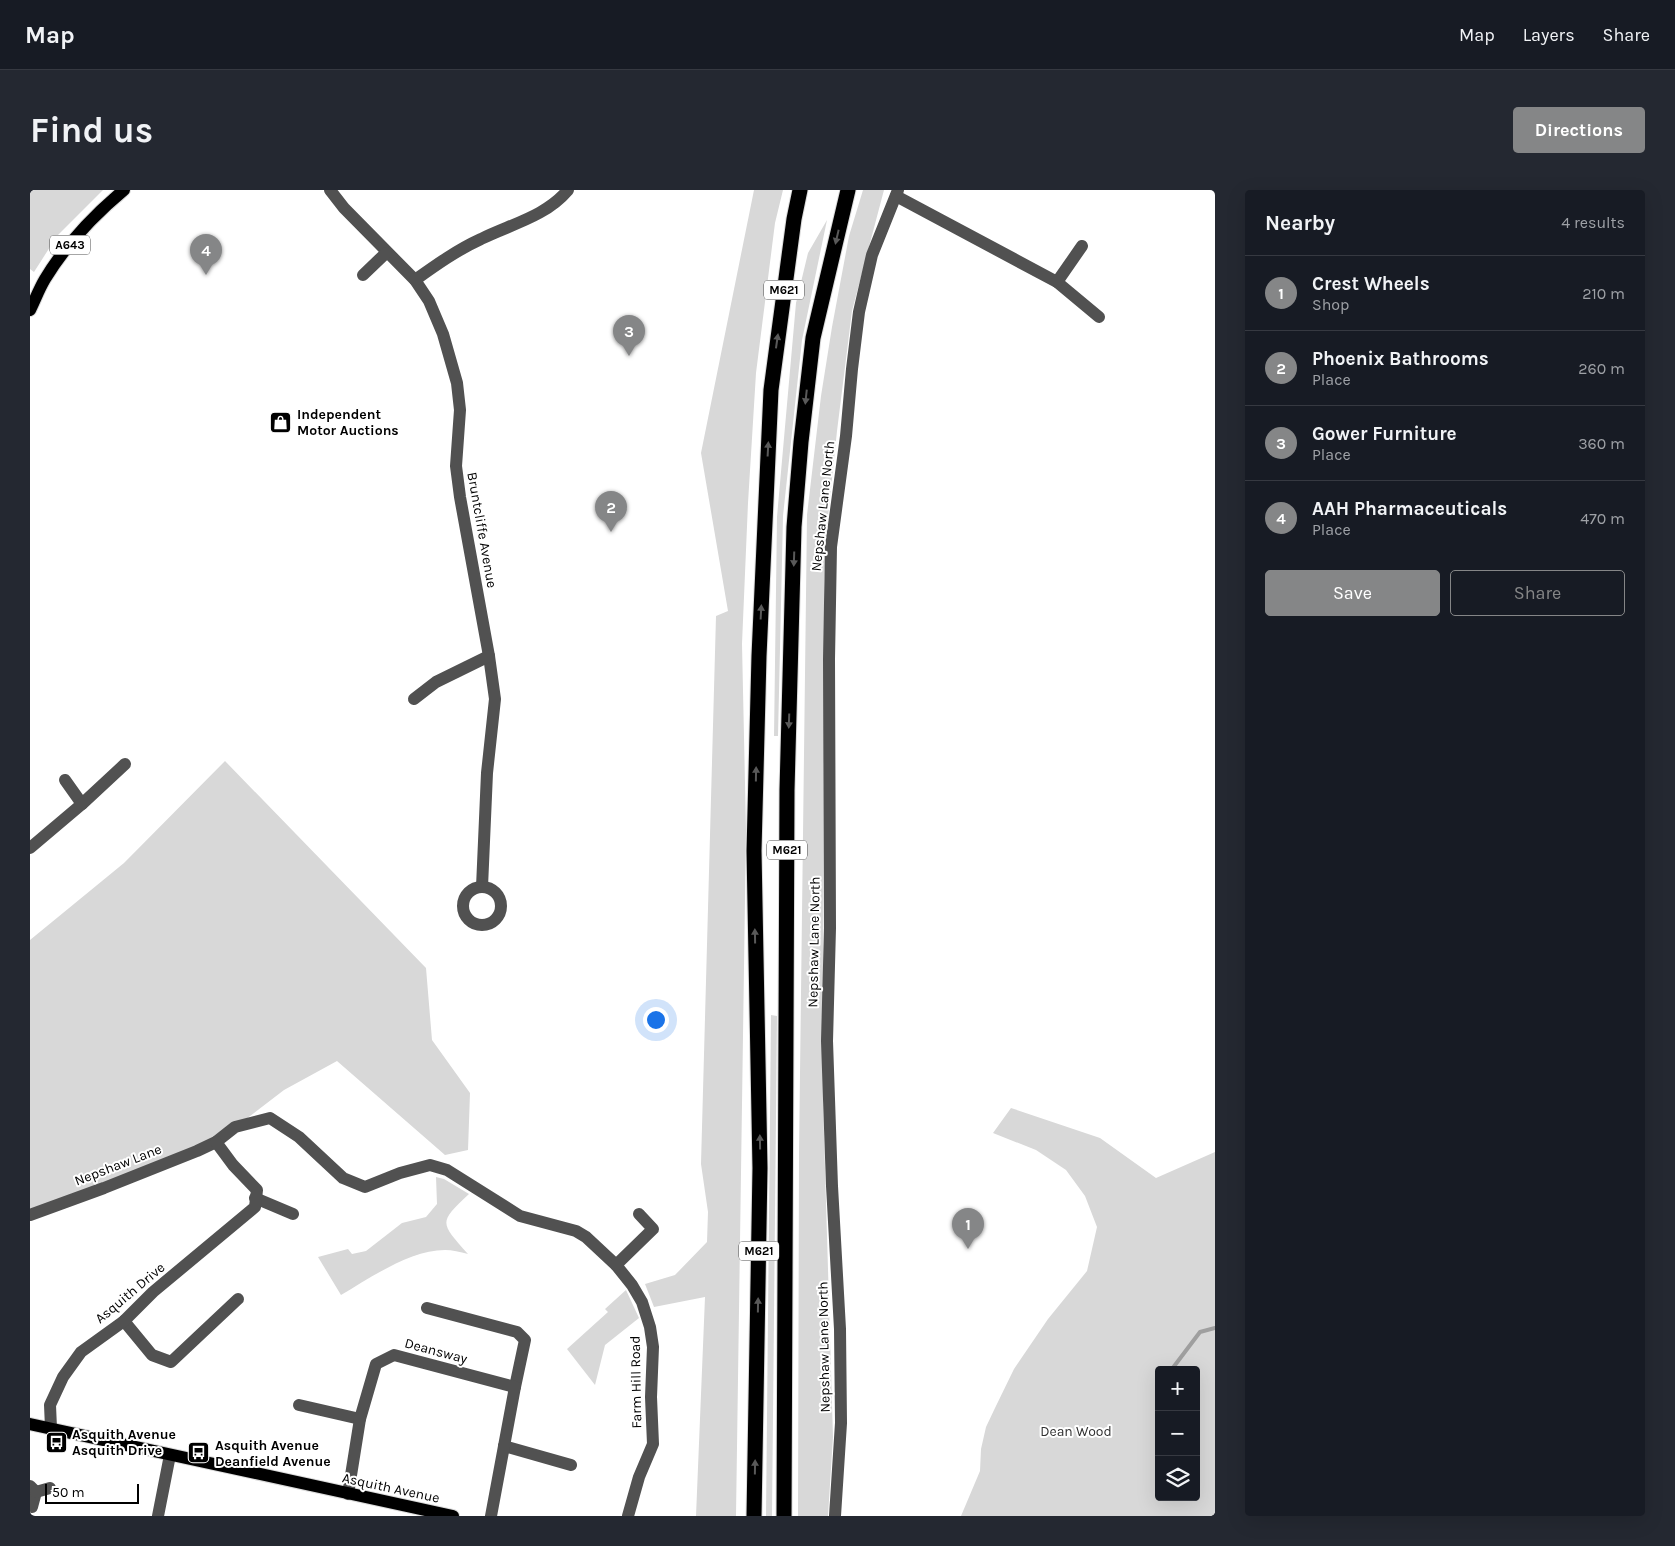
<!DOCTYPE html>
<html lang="en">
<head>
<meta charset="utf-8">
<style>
	:root { --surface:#171b24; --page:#242831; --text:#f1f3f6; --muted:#9ea1a6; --line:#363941; --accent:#858687 }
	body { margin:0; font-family:Karla,sans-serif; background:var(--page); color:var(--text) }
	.controls { position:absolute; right:15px; bottom:15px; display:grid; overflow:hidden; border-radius:5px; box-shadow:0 5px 20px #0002 }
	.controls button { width:45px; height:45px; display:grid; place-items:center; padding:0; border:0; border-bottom:1px solid var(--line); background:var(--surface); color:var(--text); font:25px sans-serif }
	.scale { position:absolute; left:15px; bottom:12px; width:94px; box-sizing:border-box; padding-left:5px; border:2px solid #000; border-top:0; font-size:14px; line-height:18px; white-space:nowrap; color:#000; -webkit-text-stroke:4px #fff; paint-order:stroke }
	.you { position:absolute; left:625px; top:829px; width:18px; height:18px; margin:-12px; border:4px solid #fff; border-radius:50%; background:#1a73e8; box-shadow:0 0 0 8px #1a73e833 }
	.badge { display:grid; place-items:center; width:32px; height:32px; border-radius:50%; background:var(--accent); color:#fff; font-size:16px; font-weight:700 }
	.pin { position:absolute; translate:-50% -41px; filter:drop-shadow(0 1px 2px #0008) }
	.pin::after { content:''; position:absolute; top:26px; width:18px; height:15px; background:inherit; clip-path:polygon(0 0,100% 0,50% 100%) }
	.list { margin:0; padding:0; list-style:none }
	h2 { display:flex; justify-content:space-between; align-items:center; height:65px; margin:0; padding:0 20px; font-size:21px }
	h2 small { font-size:16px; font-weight:400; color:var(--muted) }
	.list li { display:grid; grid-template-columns:32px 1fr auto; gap:15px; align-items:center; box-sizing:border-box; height:75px; padding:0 20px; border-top:1px solid var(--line) }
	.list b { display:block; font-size:19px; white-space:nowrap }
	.list p { margin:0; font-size:16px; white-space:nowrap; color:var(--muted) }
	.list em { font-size:16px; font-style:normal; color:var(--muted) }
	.actions { display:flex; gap:10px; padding:15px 20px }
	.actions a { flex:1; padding:11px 0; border:1px solid var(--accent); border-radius:5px; text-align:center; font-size:18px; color:var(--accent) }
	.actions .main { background:var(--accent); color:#fff }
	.icon { flex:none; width:28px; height:28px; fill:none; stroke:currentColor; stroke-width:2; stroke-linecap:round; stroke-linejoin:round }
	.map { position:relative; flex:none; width:1185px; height:1326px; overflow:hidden; border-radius:5px }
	header { display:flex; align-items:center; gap:30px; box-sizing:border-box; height:70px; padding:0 25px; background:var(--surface); border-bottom:1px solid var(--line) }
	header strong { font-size:24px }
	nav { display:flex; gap:28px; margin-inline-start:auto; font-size:18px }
	.intro { display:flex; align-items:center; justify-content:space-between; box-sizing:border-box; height:120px; padding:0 30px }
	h1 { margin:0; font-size:35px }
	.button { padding:12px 22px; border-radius:5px; background:var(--accent); color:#fff; font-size:18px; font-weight:700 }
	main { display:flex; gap:30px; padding:0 30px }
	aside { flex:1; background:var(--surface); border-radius:5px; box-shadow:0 5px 20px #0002 }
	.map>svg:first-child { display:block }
</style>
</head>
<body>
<header>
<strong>Map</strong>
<nav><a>Map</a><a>Layers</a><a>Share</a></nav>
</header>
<div class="intro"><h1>Find us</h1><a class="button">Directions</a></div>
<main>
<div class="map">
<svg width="1185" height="1326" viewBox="0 0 1185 1326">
	<rect width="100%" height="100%" fill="#fff"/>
	<!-- green -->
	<g fill="#d8d8d8" fill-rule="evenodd">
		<polygon points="0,0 73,0 27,46 4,82 0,79"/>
		<polygon points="724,0 753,0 745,33 726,183 718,313 712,454 716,640 706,1326 666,1326 675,1107 624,1117 615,1094 645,1085 677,1052 678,1022 671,974 686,426 698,421 671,263"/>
		<polygon points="833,0 854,0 822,121 807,241 798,327 794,392 793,911 803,1247 798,1326 768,1326 769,963 777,325 791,206 802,137 819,46"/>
		<polygon points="797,30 772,150 753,326 748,546 744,546 747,327 766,113 778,63"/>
		<polygon points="195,571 396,778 402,850 440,903 438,960 415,965 307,871 254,900 186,952 0,1025 0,750 94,673"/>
		<polygon points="741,825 747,826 742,1326 736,1326"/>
		<path d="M981,918L1070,948L1126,988L1185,962V1326H931L950,1281L951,1259L956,1237L965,1218L984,1179L1018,1129L1057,1081L1067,1037L1055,1006L1036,980L1006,960L963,943ZM1129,1180H1166V1307H1129Z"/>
		<path d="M406,987L414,989L439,1004C408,1033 410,1032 438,1064C430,1062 422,1060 415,1060C380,1060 340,1088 311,1105L288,1067L318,1059L322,1064L336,1061L372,1033L396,1027L407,1014Z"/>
		<polygon points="596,1100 609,1128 575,1155 565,1195 537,1159 578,1122 575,1119"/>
	</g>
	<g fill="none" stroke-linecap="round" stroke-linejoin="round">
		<!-- stream -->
		<polyline stroke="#9f9f9f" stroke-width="4" points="1142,1179 1170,1142 1185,1138"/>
		<defs>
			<g id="major">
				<path d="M0,120C5,110 9,99 15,89C35,56 64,25 94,0"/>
				<polyline points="0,1234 423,1326"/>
			</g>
			<g id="highway">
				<polyline points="724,1326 730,978 724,661 729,466 741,200 764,29 770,0"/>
				<polyline points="754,1326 757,600 764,337 771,252 783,148 818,0"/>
			</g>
		</defs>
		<!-- major casing -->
		<use href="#major" stroke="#dbdbdb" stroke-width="14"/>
		<!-- highway casing -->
		<use href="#highway" stroke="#dbdbdb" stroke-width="17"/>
		<!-- minor -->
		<g stroke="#515151" stroke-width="12">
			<polyline points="300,0 314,18 385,90 399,111 413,144 427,193 430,220 426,276 430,307 459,466 465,509 457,583 452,697"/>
			<polyline points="866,6 1027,92 1069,127"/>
			<polyline points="333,85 356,63"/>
			<path d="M385,90C406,75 427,60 451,49C481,34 515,27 538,0"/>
			<polyline points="1027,92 1052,56"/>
			<polyline points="384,509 406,492 459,466"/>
			<polyline points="35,590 52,614"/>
			<polyline points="0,658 52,614 95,574"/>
			<circle cx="452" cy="716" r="19"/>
			<polyline points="225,1008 263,1024"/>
			<polyline points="0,1025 74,998 167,961 186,952 205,937 240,928 269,947 313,988 335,997 370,983 400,975 417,980 490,1026 546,1041 556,1047 586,1075 602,1095 612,1112 620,1137 623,1157 621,1207 623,1254 609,1287 598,1326"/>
			<polyline points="586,1075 623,1039 609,1024"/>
			<polyline points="397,1118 487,1142 495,1150 485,1197"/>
			<polyline points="94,1131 122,1165 141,1172 208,1109"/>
			<polyline points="269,1215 330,1229"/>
			<polyline points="21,1238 20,1215 33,1187 51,1162 94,1131 123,1102 225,1017 227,1000 203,975 186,952"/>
			<polyline points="474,1256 541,1275"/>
			<polyline points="0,1296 6,1302 2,1317"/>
			<polyline points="6,1302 20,1298"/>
			<polyline points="318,1304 330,1229 346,1174 364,1165 485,1197 461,1326"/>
			<polyline points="128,1326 140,1265"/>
			<polyline points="805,1326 811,1233 810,1139 802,996 797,851 800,738 799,469 801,357 816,246 822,179 829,122 842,65 868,0"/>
		</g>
		<!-- major -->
		<use href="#major" stroke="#000" stroke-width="12"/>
		<!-- highway -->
		<use href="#highway" stroke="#000" stroke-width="15"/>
	</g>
	<!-- one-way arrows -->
	<defs><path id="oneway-solid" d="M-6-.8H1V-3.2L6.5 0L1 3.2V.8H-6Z" transform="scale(1.25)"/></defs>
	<g fill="#595959">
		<use href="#oneway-solid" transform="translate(807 47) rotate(103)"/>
		<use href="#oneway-solid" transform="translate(747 151) rotate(-82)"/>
		<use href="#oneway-solid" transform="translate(776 207) rotate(96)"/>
		<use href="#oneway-solid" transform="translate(738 259) rotate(-87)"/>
		<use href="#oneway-solid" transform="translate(764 369) rotate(92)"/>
		<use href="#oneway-solid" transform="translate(731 422) rotate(-87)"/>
		<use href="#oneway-solid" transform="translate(759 531) rotate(92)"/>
		<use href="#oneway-solid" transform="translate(726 584) rotate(-89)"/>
		<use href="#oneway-solid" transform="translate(725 746) rotate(-91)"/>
		<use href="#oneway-solid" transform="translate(730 952) rotate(-91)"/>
		<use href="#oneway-solid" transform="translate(728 1115) rotate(-89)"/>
		<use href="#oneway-solid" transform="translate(725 1277) rotate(-89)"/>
	</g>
	<!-- icons -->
	<defs>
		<symbol id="shop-square" viewBox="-11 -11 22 22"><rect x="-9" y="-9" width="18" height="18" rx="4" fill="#000" stroke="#fff"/><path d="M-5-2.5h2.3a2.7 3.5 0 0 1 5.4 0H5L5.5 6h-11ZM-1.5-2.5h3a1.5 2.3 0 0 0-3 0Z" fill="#fff"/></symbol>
		<symbol id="bus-square" viewBox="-11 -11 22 22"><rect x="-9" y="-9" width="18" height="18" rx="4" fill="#000" stroke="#fff"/><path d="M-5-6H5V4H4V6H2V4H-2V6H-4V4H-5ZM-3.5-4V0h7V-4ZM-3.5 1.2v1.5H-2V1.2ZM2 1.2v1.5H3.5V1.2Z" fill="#fff"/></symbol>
	</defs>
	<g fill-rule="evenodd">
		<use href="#shop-square" x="238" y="220" width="25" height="25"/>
		<use href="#bus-square" x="14" y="1240" width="25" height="25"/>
		<use href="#bus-square" x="156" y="1250" width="25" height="25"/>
	</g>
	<g text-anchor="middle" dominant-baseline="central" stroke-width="4" stroke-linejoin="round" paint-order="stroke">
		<!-- shield labels -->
		<g fill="#fff" stroke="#4c4c4c" stroke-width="1">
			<rect x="20" y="45.5" width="40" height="19" rx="4"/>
			<rect x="734" y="90.5" width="40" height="19" rx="4"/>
			<rect x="737" y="650.5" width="40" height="19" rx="4"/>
			<rect x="709" y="1051.5" width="40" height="19" rx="4"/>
		</g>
		<g font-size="12" font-weight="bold" fill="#000">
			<text x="40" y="55">A643</text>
			<text x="754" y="100">M621</text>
			<text x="757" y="660">M621</text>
			<text x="729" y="1061">M621</text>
		</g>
		<!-- poi labels -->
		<g font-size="14" font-weight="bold" fill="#000" stroke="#fff" text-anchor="start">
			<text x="267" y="224">Independent<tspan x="267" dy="16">Motor Auctions</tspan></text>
			<text x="42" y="1244">Asquith Avenue<tspan x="42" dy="16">Asquith Drive</tspan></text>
			<text x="185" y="1255">Asquith Avenue<tspan x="185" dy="16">Deanfield Avenue</tspan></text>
		</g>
		<!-- street labels -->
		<g font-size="14" fill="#000" stroke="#fff">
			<text transform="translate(793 316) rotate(-84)">Nepshaw Lane North</text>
			<text transform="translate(452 340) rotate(80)">Bruntcliffe Avenue</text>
			<text transform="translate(784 752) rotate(-89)">Nepshaw Lane North</text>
			<text transform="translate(88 975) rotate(-21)">Nepshaw Lane</text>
			<text transform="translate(100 1103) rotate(-40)">Asquith Drive</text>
			<text transform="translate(794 1157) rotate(-91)">Nepshaw Lane North</text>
			<text transform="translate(406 1161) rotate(15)">Deansway</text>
			<text transform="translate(606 1192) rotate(-91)">Farm Hill Road</text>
			<text transform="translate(361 1298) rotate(12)">Asquith Avenue</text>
		</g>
		<!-- park labels -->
		<g font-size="14" fill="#2f2f2f" stroke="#fff">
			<text x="1046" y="1241">Dean Wood</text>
		</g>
	</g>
</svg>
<div class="controls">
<button>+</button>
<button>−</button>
<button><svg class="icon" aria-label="layers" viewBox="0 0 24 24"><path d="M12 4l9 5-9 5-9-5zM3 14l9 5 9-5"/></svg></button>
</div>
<div class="scale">50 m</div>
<div class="you"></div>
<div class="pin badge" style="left:938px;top:1059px">1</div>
<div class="pin badge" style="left:581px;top:342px">2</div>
<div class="pin badge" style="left:599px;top:166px">3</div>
<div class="pin badge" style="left:176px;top:85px">4</div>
</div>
<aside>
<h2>Nearby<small>4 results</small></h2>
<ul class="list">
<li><span class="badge">1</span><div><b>Crest Wheels</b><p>Shop</p></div><em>210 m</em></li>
<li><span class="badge">2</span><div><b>Phoenix Bathrooms</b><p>Place</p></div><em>260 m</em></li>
<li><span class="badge">3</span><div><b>Gower Furniture</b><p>Place</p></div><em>360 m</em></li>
<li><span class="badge">4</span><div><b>AAH Pharmaceuticals</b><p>Place</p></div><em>470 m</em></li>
</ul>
<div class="actions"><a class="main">Save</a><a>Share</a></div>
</aside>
</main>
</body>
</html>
